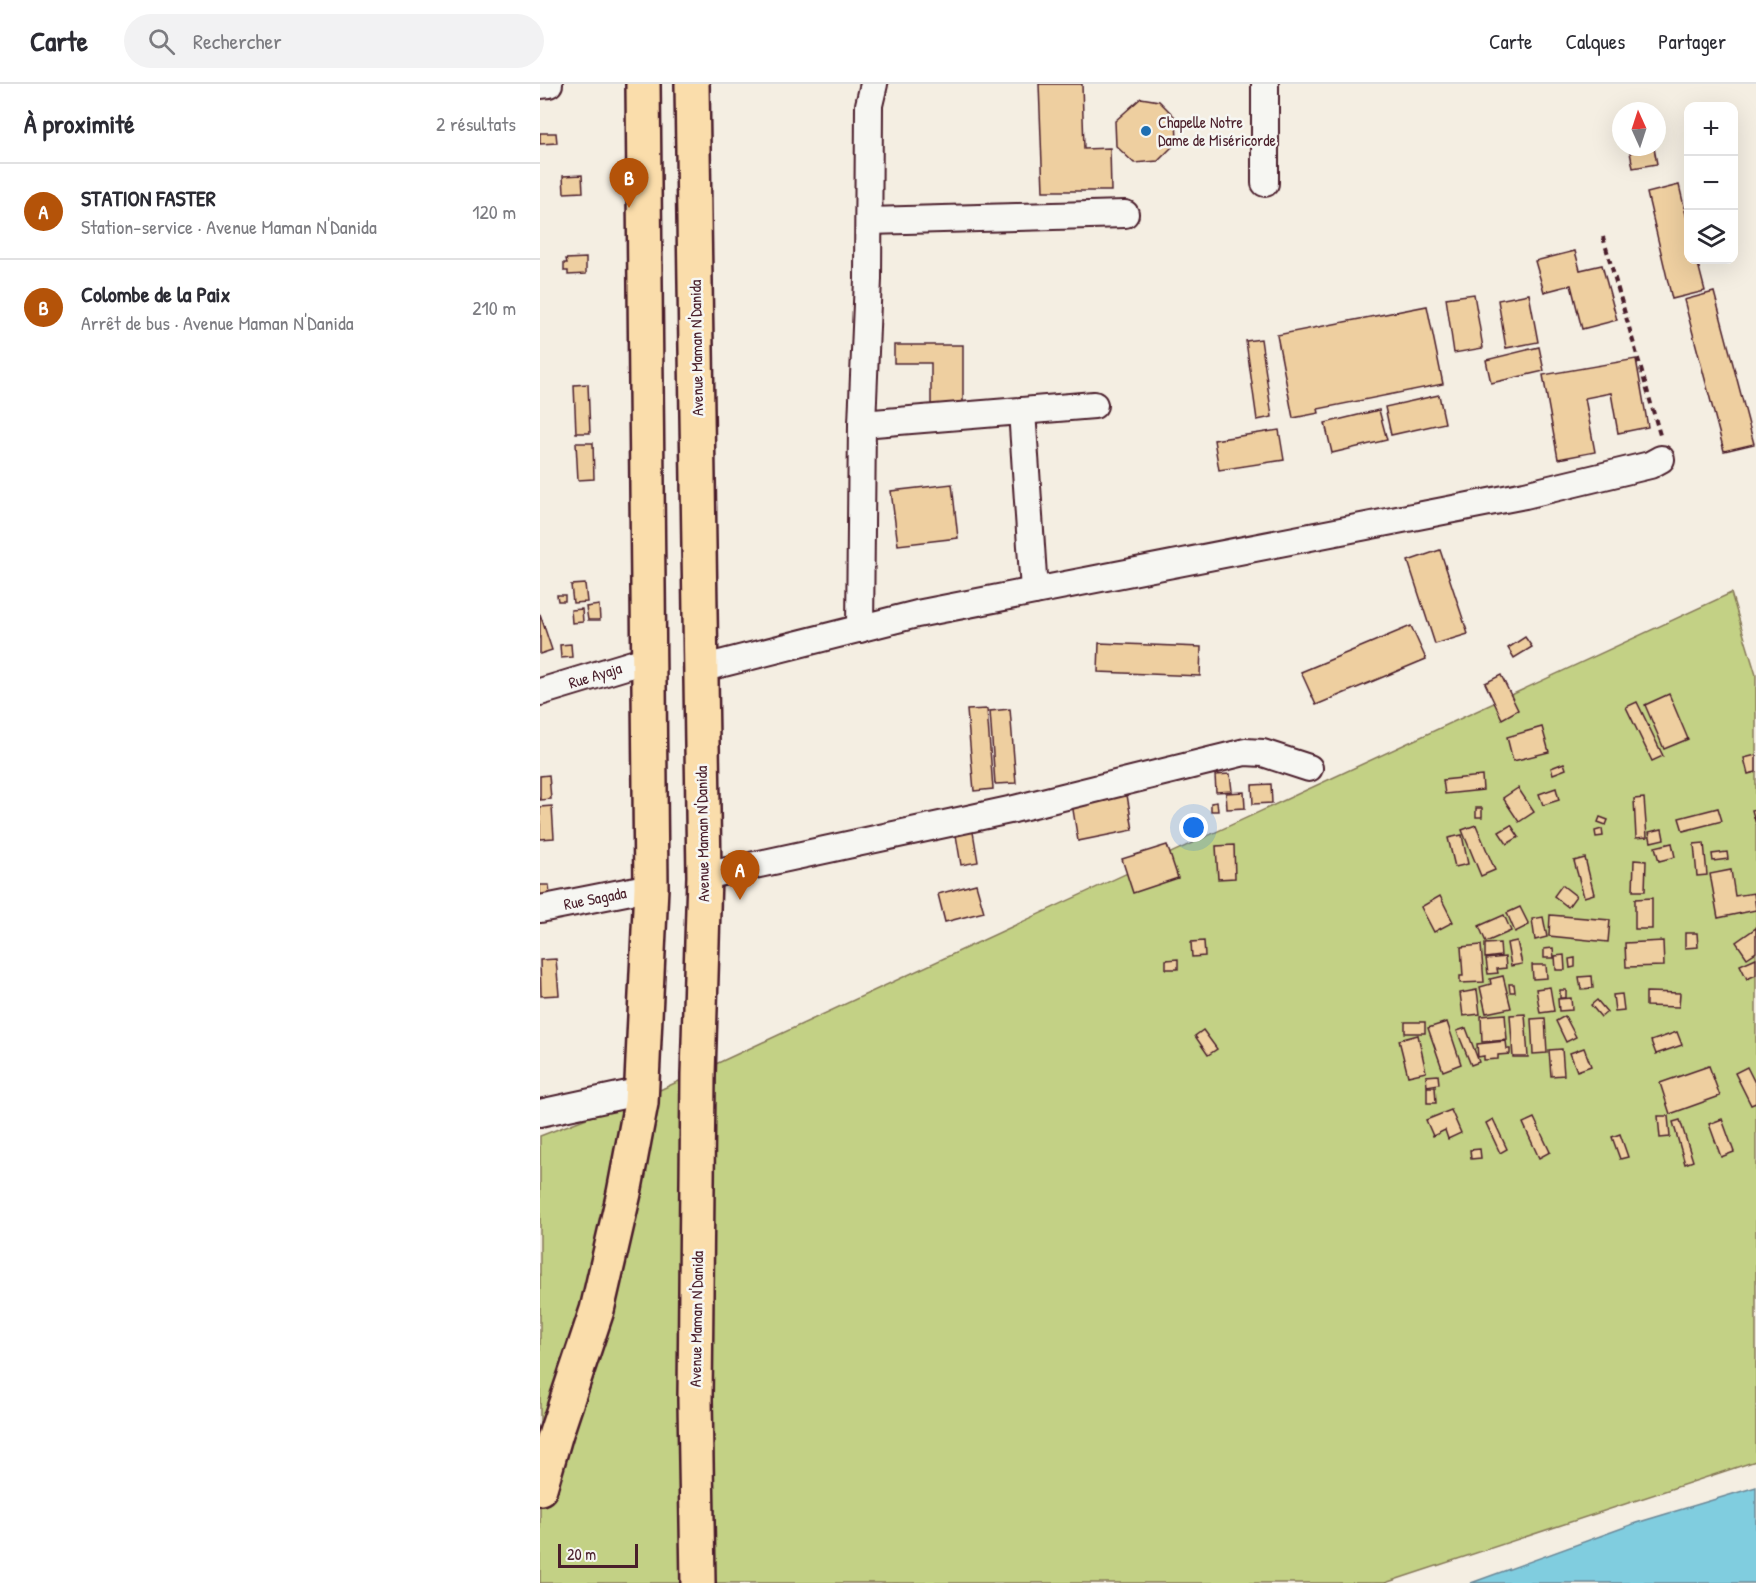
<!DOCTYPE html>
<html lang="fr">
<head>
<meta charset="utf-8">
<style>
	:root { --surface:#fff; --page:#f2f2f3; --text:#2b2b33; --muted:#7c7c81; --line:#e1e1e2; --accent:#b45309 }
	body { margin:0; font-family:"Patrick Hand",sans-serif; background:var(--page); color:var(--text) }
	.controls { position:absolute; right:18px; top:18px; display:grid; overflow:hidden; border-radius:12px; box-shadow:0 6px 24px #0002 }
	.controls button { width:54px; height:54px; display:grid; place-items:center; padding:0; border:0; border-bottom:2px solid var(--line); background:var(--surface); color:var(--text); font:30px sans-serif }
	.compass { position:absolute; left:1072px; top:18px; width:54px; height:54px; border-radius:50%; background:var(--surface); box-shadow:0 6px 24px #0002; rotate:357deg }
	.scale { position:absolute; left:18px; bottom:15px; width:80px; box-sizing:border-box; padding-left:6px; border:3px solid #4a1f2b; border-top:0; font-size:16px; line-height:21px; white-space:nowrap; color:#4a1f2b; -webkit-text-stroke:4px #f6f6f2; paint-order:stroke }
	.you { position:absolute; left:654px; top:744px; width:21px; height:21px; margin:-15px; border:4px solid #fff; border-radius:50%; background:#1a73e8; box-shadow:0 0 0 9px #1a73e833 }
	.badge { display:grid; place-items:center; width:39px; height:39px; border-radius:50%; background:var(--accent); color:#fff; font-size:20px; font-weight:700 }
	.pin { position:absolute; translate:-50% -50px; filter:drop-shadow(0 2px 3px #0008) }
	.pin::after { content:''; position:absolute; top:32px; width:21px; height:18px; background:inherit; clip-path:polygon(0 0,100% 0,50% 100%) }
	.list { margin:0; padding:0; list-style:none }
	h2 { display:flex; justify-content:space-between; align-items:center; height:78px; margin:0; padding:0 24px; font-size:26px }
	h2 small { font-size:20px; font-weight:400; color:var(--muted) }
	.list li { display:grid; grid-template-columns:39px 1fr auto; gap:18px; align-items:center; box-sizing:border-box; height:96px; padding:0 24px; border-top:2px solid var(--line) }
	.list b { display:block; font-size:22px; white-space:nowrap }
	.list p { margin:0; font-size:20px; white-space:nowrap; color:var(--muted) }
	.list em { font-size:20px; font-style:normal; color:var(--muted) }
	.icon { flex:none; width:33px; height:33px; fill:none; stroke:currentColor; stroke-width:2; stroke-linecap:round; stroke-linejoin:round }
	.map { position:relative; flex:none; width:1216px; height:1499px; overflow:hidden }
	header { display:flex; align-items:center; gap:36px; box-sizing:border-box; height:84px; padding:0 30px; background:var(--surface); border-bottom:2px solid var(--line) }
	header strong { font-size:28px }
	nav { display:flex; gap:33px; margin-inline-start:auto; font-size:21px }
	.search { width:420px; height:54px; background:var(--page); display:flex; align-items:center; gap:15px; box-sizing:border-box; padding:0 21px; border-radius:33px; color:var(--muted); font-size:22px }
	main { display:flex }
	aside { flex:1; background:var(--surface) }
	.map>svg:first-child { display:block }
</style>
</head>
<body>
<header>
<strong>Carte</strong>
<div class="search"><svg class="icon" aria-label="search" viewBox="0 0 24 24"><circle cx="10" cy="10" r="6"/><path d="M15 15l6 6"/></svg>Rechercher</div>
<nav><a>Carte</a><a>Calques</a><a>Partager</a></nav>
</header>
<main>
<aside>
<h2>À proximité<small>2 résultats</small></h2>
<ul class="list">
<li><span class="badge">A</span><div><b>STATION FASTER</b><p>Station-service · Avenue Maman N'Danida</p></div><em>120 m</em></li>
<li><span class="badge">B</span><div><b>Colombe de la Paix</b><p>Arrêt de bus · Avenue Maman N'Danida</p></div><em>210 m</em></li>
</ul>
</aside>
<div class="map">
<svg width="1216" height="1499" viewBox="0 0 1216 1499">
	<rect width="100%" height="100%" fill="#f4eee2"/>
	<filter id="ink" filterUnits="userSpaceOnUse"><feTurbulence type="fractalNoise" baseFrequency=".0167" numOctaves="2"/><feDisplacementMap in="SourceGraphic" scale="12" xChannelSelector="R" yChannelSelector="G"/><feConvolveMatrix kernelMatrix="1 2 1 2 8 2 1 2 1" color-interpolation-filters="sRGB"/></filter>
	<g filter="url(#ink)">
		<!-- green -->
		<polygon fill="#c3d185" stroke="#867858" stroke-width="1.5" points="1191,509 1216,591 1216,1377 845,1499 0,1499 0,1052 122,1005"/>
		<!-- water -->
		<polygon fill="#80cddf" stroke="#6a8797" stroke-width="1.5" points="1216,1403 1216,1499 931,1499 1096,1439"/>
		<!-- building -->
		<g fill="#eecfa0" stroke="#4a1f2b" stroke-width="1.5">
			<polygon points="499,0 542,0 544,65 570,64 571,107 503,107"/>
			<polygon points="601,14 619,17 636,34 637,58 618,77 594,79 576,62 575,37"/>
			<polygon points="0,49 16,49 17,59 0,60"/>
			<polygon points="1114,64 1117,80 1093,84 1090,68"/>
			<polygon points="42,91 43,108 24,109 23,92"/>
			<polygon points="1139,101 1148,139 1148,176 1157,176 1165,207 1132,215 1107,109"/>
			<polygon points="1035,167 1040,186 1062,181 1077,236 1042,245 1031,201 1004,208 995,177"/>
			<polygon points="46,174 46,190 28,191 28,187 24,187 24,179 27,179 26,175"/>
			<polygon points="1174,208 1214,360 1184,367 1144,216"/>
			<polygon points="934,210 943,264 914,269 906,214"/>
			<polygon points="989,210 998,258 966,264 958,216"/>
			<polygon points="887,222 903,300 778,325 779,329 753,334 737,251"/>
			<polygon points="721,255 732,333 717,336 706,257"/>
			<polygon points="354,261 423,261 423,325 391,325 391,279 354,279"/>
			<polygon points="999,263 1004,287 951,299 946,276"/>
			<polygon points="1096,275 1108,343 1078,349 1071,309 1045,314 1055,368 1018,375 1003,291"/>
			<polygon points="48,300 50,349 36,349 34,301"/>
			<polygon points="899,311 905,339 851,351 845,323"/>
			<polygon points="839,326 847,356 792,369 785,339"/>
			<polygon points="739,346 744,376 679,386 674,356"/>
			<polygon points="36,359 53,359 54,395 38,396"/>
			<polygon points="412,400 418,454 358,461 351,407"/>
			<polygon points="900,466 928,550 895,560 868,477"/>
			<polygon points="45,500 47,518 33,519 31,501"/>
			<polygon points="17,511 25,511 25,517 18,517"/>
			<polygon points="59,521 60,536 48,536 46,523"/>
			<polygon points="42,525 43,538 32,539 31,526"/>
			<polygon points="0,530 12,566 0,570"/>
			<polygon points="871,542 886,575 776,621 761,588"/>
			<polygon points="985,553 992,563 974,574 968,564"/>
			<polygon points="559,559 661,563 660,592 558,588"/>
			<polygon points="31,560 32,573 21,574 20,561"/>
			<polygon points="961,591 978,626 962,635 945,599"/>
			<polygon points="1129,610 1148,655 1124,665 1105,621"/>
			<polygon points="1097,618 1123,672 1112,677 1086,623"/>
			<polygon points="447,625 453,705 434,707 427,626"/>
			<polygon points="470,625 476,699 455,700 450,627"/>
			<polygon points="1002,643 1009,668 973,677 967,653"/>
			<polygon points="1216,671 1216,688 1208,690 1204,674"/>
			<polygon points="1024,679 1026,685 1013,690 1011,684"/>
			<polygon points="690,690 692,707 676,708 675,691"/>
			<polygon points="9,691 11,715 0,716 0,692"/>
			<polygon points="942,692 943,706 905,710 903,696"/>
			<polygon points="731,700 732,719 713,720 712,701"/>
			<polygon points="978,704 994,728 979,738 963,714"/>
			<polygon points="1016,704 1019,716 1003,721 999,710"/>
			<polygon points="586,705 593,746 538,757 531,713"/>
			<polygon points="704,708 705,724 687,725 686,709"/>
			<polygon points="1104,714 1107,753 1096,754 1094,715"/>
			<polygon points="677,718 678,727 671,727 671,719"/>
			<polygon points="12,722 14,754 0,755 0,723"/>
			<rect x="936" y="724" width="6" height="9"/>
			<polygon points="1178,724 1182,737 1143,747 1139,734"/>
			<polygon points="1216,725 1216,740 1212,726"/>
			<polygon points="1060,733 1068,736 1066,741 1058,738"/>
			<polygon points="936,741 955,786 941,792 922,746"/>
			<polygon points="971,741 979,753 967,760 959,748"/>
			<polygon points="1062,745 1063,752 1056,753 1055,747"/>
			<polygon points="1122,745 1124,755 1111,758 1109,748"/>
			<polygon points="433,748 438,778 421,781 416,751"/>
			<polygon points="922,751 928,780 915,783 908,754"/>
			<polygon points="1132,759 1135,773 1119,777 1115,763"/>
			<polygon points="1164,759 1167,791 1157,792 1154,760"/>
			<polygon points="627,761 638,794 593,809 582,775"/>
			<polygon points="694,761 695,794 678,795 676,762"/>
			<polygon points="1187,768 1188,775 1173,777 1172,770"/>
			<polygon points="1045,774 1054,810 1044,813 1034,777"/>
			<polygon points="1094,776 1106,777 1105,807 1093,807"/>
			<polygon points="1191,786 1195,812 1214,809 1216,826 1178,834 1170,790"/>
			<polygon points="436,800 444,828 405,838 398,810"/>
			<polygon points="0,801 9,801 10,812 0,813"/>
			<polygon points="1022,801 1036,812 1028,823 1014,812"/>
			<polygon points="900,812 913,838 894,848 881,823"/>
			<polygon points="1112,814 1112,845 1095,845 1095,815"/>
			<polygon points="980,823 989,841 975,848 967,829"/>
			<polygon points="964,831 971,847 946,858 939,842"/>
			<polygon points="1010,831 1070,836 1068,858 1009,852"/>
			<polygon points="1003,833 1007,853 995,856 992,835"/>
			<polygon points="1216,844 1216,868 1207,874 1196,858"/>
			<polygon points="1145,849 1157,849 1158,863 1145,864"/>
			<polygon points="664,857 665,872 652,873 651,858"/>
			<polygon points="977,857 982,880 971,882 967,859"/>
			<polygon points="1123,857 1124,882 1086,883 1085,859"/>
			<polygon points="960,859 961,872 945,874 945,860"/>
			<polygon points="941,861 944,898 920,899 920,892 923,892 921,863"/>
			<polygon points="1013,864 1014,874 1004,874 1004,865"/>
			<polygon points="1024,871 1025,886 1016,886 1015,872"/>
			<polygon points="965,873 966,884 957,885 958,889 948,890 946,875"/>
			<polygon points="1035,874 1035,883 1030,884 1029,875"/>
			<polygon points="1216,874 1216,891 1207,895 1200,881"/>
			<polygon points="16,875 19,911 1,912 0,876"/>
			<polygon points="638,875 638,885 626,885 626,876"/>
			<polygon points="992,881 1006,881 1007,894 993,895"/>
			<polygon points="963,892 971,924 946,929 940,903 951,900 950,895"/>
			<polygon points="1052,892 1053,904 1041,905 1039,893"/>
			<polygon points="969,900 974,900 975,908 970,908"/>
			<polygon points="1010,903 1014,927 1000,929 996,905"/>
			<polygon points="937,906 940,930 923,932 920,909"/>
			<rect x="1020" y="906" width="6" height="8"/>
			<polygon points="1106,908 1140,909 1139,923 1106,922"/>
			<polygon points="1082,910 1084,926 1075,927 1073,911"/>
			<polygon points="1031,914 1032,926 1019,927 1018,915"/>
			<polygon points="1057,916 1067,928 1061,933 1051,921"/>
			<polygon points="965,930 967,956 942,958 941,932"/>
			<polygon points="985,930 988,973 973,973 970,931"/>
			<polygon points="1025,932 1036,953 1026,958 1016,937"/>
			<polygon points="1005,934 1007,969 993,970 991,935"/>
			<rect x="865" y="938" width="20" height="11"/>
			<polygon points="907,938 921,980 903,987 888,944"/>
			<polygon points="926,944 939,978 931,981 917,947"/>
			<polygon points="663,946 677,965 668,971 655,952"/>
			<polygon points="1137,948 1142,961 1116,970 1111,957"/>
			<polygon points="878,951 886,988 868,992 859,956"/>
			<polygon points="966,957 967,965 970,965 970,970 958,971 958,975 944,976 944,972 938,973 937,960"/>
			<polygon points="1044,964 1051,982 1037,987 1030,969"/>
			<polygon points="1022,965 1024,991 1011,992 1009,966"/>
			<polygon points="1169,982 1180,1012 1130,1030 1120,999"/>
			<polygon points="1207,983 1216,1001 1216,1019 1211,1021 1195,989"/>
			<polygon points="898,991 899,1000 887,1002 886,992"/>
			<polygon points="887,1003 895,1003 896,1019 887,1019"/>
			<polygon points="911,1026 921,1049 908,1055 905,1046 893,1052 886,1036"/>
			<polygon points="1118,1032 1128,1032 1130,1053 1120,1054"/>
			<polygon points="994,1034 1010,1068 999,1074 983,1039"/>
			<polygon points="953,1035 967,1065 960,1069 946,1039"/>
			<polygon points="1182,1035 1194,1068 1181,1073 1169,1040"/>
			<polygon points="1140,1036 1153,1077 1145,1080 1133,1038"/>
			<polygon points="1080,1050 1088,1073 1080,1075 1072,1053"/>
			<polygon points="940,1065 941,1074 931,1075 930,1066"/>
		</g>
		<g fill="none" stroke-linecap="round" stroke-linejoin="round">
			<defs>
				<g id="minor">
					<polyline points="0,1 9,0"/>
					<polyline points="725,99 725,0"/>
					<polyline points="329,137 585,130"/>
					<polyline points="482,327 494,507"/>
					<polyline points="322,340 554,321"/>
					<polyline points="320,545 322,340 328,195 329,21 334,0"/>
					<polyline points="160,585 377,530 985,411 1110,381 1121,375"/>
					<polyline points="0,608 109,575"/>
					<polyline points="164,792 474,725 705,668 723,669 769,684"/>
					<polyline points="0,825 111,803"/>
					<polyline points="0,1029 102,1007"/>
				</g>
				<g id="trunk">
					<polyline points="152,0 164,792 158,991 155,1316 158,1499"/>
					<polyline points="0,1404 16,1349 57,1226 84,1109 101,1019 111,803 103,0"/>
				</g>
			</defs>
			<!-- minor casing -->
			<use href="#minor" stroke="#4a1f2b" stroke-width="30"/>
			<!-- trunk casing -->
			<use href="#trunk" stroke="#4a1f2b" stroke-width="38"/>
			<!-- path -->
			<polyline stroke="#4a1f2b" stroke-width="4" stroke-dasharray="6 4.5" stroke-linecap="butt" points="1063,153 1120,351"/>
			<!-- minor -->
			<use href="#minor" stroke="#f6f6f2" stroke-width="26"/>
			<!-- trunk -->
			<use href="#trunk" stroke="#faddab" stroke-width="33"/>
		</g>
	</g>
	<!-- markers -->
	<circle fill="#1f6fb2" stroke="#f6f6f2" stroke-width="2" cx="606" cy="47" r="6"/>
	<g text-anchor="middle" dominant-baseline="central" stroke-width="5" stroke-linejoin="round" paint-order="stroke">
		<!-- poi labels -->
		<g font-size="16" fill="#4a1f2b" stroke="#f6f6f2" text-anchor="start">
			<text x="618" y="38">Chapelle Notre<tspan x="618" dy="18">Dame de Miséricorde</tspan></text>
		</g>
		<!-- street labels -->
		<g font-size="16" fill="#4a1f2b" stroke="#f6f6f2">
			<text transform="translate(156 264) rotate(-91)">Avenue Maman N'Danida</text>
			<text transform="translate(55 591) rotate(-17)">Rue Ayaja</text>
			<text transform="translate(162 750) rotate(-91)">Avenue Maman N'Danida</text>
			<text transform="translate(55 814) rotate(-11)">Rue Sagada</text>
			<text transform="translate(156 1235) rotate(-89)">Avenue Maman N'Danida</text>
		</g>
	</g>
</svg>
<div class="controls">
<button>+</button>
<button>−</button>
<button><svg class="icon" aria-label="layers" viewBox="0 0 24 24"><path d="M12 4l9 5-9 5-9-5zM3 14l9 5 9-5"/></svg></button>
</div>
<svg class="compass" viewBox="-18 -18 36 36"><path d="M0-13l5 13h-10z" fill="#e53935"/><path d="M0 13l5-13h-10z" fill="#7c7c81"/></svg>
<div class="scale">20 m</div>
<div class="you"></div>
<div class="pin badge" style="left:200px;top:816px">A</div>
<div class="pin badge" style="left:89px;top:124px">B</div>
</div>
</main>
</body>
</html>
